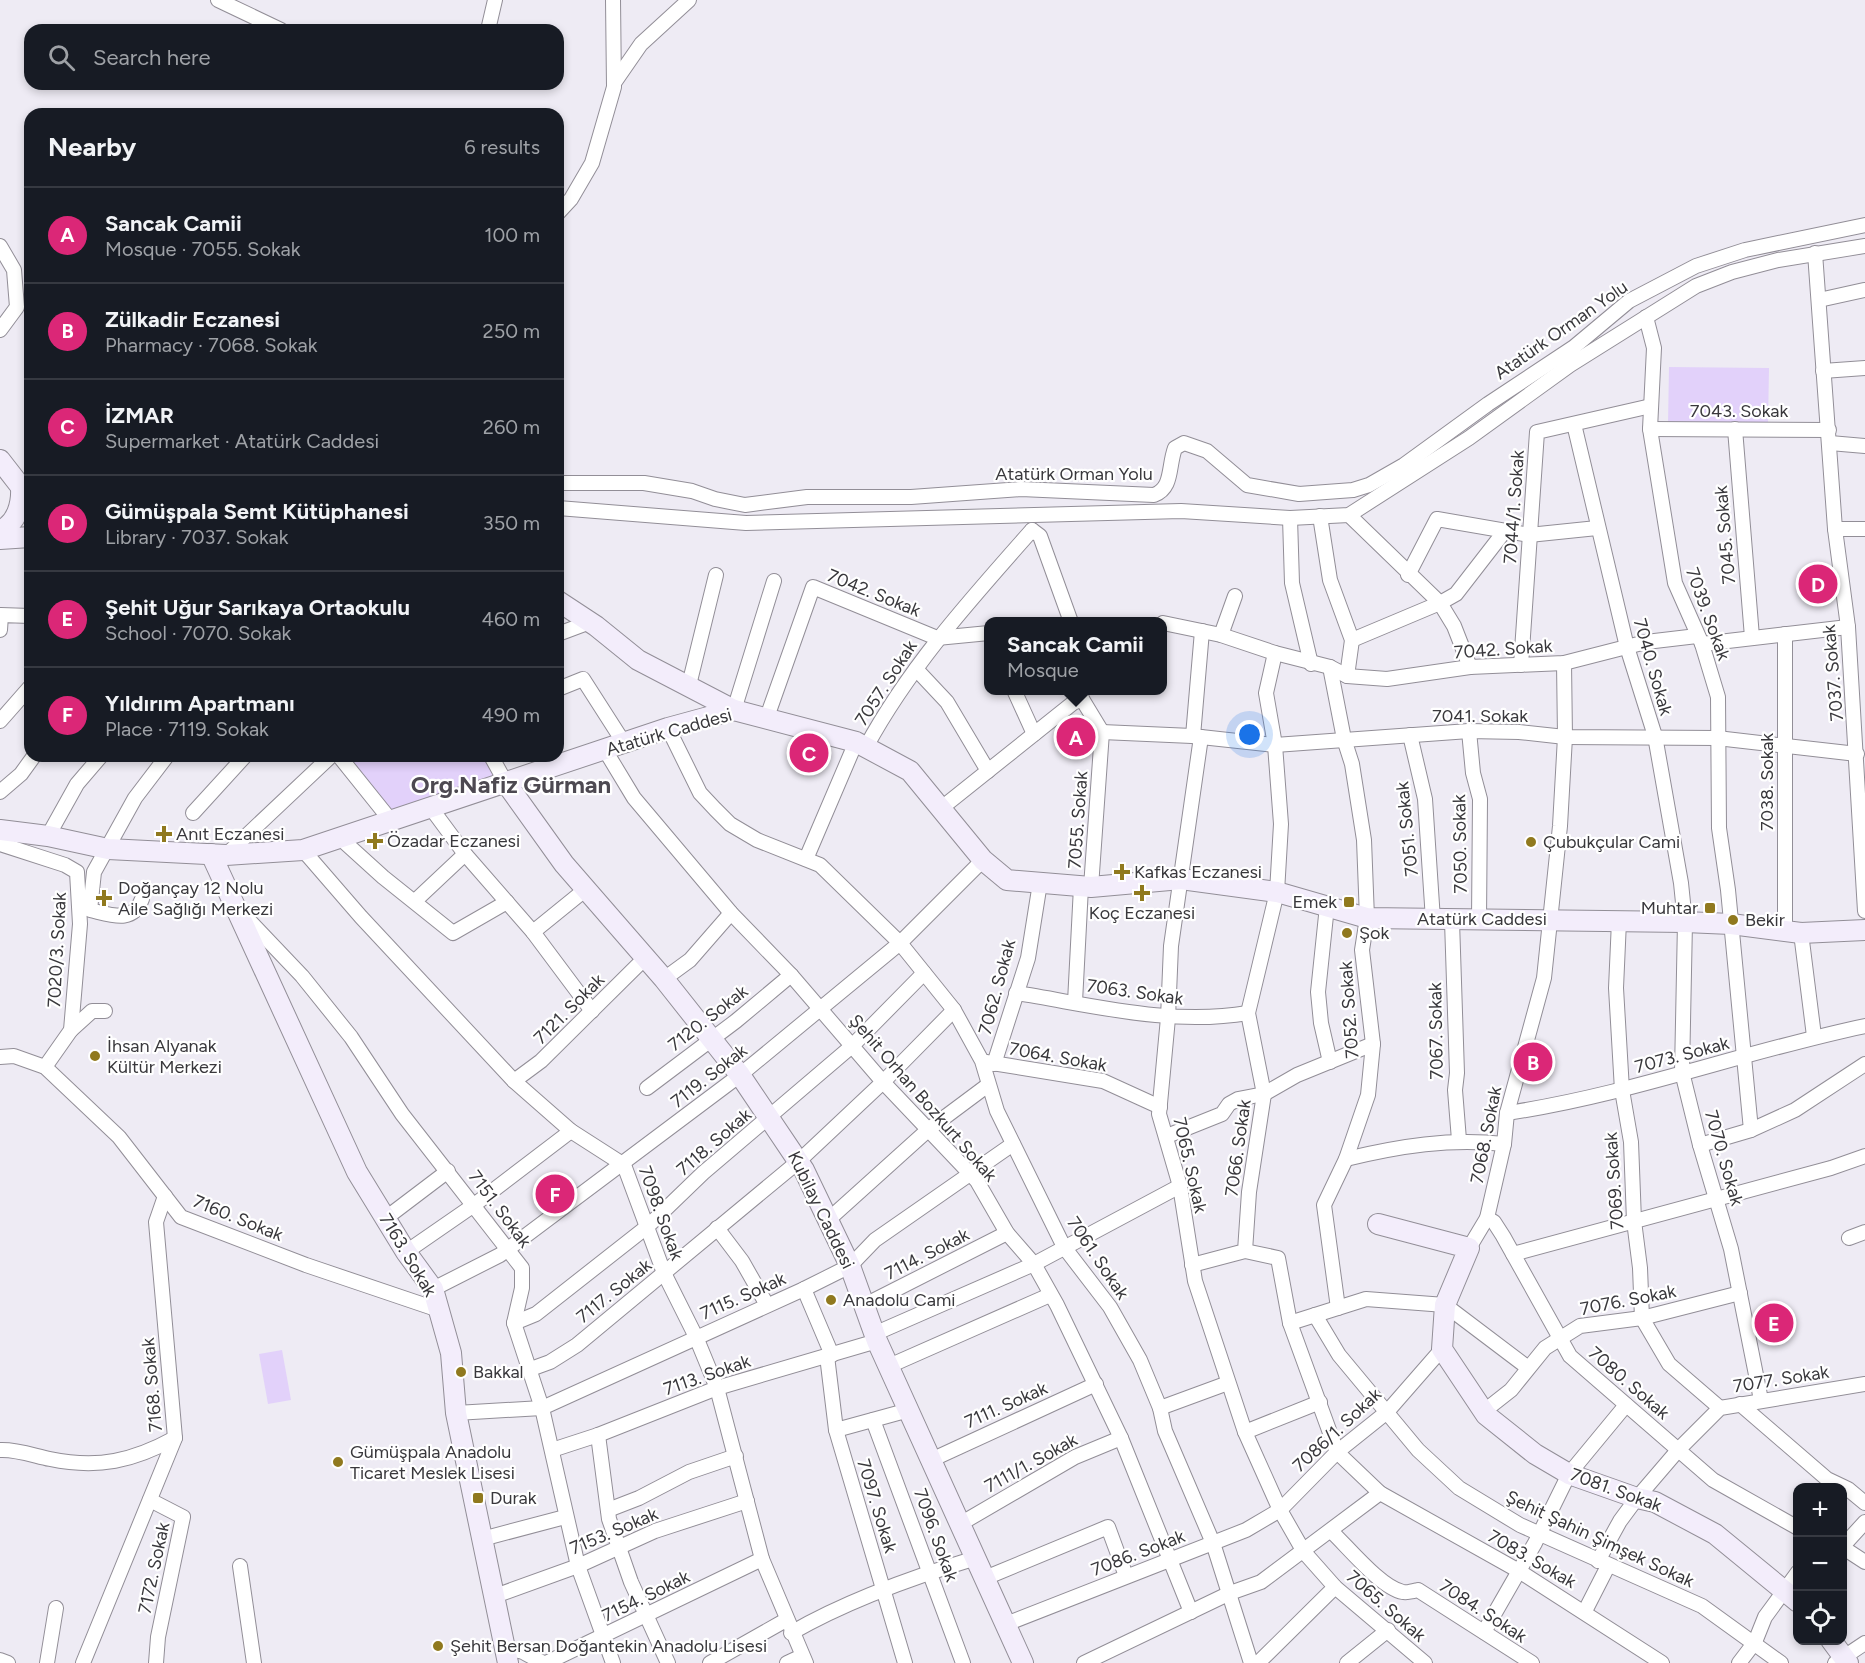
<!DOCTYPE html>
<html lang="en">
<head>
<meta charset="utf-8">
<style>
	:root { --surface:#171b24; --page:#242831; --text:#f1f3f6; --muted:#9ea1a6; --line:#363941; --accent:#db2777 }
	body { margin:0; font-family:Figtree,sans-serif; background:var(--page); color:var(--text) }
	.controls { position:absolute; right:18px; bottom:18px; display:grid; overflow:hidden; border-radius:12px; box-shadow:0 3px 9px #0003 }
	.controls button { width:54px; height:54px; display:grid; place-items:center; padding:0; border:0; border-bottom:2px solid var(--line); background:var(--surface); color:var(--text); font:30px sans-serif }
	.you { position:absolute; left:1250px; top:735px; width:21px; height:21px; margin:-15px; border:4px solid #fff; border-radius:50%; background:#1a73e8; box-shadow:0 0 0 9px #1a73e833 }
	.badge { display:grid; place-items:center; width:39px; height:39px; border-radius:50%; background:var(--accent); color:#fff; font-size:20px; font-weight:700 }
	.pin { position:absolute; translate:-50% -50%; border:3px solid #fff; box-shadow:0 2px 6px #0006 }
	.popup { position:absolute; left:984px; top:617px; width:183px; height:78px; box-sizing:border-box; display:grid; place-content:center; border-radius:12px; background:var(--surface); filter:drop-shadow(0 2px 4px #0005); font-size:20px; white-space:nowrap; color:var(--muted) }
	.popup b { font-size:22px; color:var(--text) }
	.popup::after { content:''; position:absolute; left:50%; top:100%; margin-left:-12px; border:12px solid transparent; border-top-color:var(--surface) }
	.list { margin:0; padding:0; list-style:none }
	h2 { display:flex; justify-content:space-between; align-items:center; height:78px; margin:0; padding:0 24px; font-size:26px }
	h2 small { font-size:20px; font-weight:400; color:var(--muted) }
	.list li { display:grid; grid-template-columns:39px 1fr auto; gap:18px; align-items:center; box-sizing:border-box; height:96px; padding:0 24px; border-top:2px solid var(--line) }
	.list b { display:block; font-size:22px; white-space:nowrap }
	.list p { margin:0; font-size:20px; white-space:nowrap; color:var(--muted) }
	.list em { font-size:20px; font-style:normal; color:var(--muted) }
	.icon { flex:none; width:33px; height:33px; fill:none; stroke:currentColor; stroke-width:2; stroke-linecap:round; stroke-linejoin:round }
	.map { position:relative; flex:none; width:1865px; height:1663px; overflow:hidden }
	.search { position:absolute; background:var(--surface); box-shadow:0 3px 9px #0003; left:24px; top:24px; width:540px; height:66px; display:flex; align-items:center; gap:15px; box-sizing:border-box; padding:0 21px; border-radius:18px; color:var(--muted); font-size:22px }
	.panel { position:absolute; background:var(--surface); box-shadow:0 3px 9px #0003; left:24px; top:108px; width:540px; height:654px; border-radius:18px }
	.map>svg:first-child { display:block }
</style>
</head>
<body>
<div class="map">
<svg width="1865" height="1663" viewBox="0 0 1865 1663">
	<rect width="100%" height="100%" fill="#eeebf4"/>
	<!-- green -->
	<g fill="#e2d1fa">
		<polygon points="1669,367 1769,368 1768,425 1668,424"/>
		<polygon points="343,756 483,756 497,780 391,815"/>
		<polygon points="282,1350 291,1400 268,1404 259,1354"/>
	</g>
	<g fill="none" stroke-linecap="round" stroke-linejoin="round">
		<defs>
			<g id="street">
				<polyline points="218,0 281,30"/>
				<polyline points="488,30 495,0"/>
				<polyline points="614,83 641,44 689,0"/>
				<polyline points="558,213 571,199 592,163 614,87 613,0"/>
				<polyline points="0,246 14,270 17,307 0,330"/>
				<polyline points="1815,253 1835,529 1848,627 1865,911"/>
				<polyline points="1819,300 1864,290"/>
				<polyline points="1646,317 1654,348 1650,429 1675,583 1702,644 1718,697 1719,828 1728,890 1751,1130"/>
				<polyline points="1823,371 1865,368"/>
				<polyline points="1574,424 1627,647 1655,736 1681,883 1685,922 1682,1072 1700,1145 1731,1249 1761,1400"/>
				<polyline points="1650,429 1829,430"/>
				<polyline points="1735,429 1752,637"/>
				<polyline points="1830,443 1865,446"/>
				<path d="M558,483H644L692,491L715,499L745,505L807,497H911L1021,489L1154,495C1173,488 1168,467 1175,448L1184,443L1207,451L1247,485L1299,494L1353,490L1369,485L1404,465L1488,404L1574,347L1629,301L1696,266L1745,250L1865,225"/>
				<polyline points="558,508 746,523 1181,511 1290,518 1349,515 1469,438 1570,365 1696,286 1732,272 1778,260 1865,246"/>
				<polyline points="1349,515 1440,603 1454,626 1470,667"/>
				<polyline points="1320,516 1330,580 1352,640 1347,676"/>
				<polyline points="1290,518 1292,583 1311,664"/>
				<polyline points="1835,529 1865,529"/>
				<polyline points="1032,530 1040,536 1071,622"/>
				<polyline points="1408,575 1437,519 1529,535 1597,528"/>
				<polyline points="1163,623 1221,635 1275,653 1330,667 1347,676 1387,679 1470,667 1564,663 1646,642 1697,636"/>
				<polyline points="0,630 1,615 30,616"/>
				<polyline points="558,634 590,622"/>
				<polyline points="1221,635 1235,596"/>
				<polyline points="1352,640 1440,603 1456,594 1504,532"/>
				<polyline points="1702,644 1848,627"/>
				<polyline points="1521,665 1537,432 1651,406"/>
				<polyline points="1330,667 1344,739 1352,764 1364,840 1367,918 1362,950 1373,1044 1368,1095 1346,1159 1324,1205 1338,1308"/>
				<polyline points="916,669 947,702 988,771"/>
				<polyline points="689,685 716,575"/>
				<polyline points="558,689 583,679 624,743"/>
				<polyline points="1014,690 1034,734"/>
				<polyline points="1080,690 1082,699 1102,732 1091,887"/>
				<polyline points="734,710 774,581"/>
				<polyline points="766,720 813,587 937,638 989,633"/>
				<polyline points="0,721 30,687"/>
				<polyline points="668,728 700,793 715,809 730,824 757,840 820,865 900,943 954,1010 982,1061 997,1111 1064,1247 1110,1307 1140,1360 1160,1408 1165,1431 1213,1543 1251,1663"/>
				<polyline points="1469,731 1473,773 1480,799 1479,920"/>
				<polyline points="1102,732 1192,736 1275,745 1469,731 1519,732 1565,737 1717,738 1857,754"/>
				<polyline points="1410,735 1425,799 1433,920"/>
				<polyline points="1193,736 1202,631"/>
				<polyline points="1201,737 1171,946 1168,1018 1159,1114 1180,1186 1195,1281 1245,1432 1280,1510 1304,1552 1335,1587 1425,1663"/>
				<path d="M866,747C910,666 971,599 1032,530"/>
				<polyline points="605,750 634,798 731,913 791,975 883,1082 977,1181 1007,1233 1034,1264 1057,1305 1121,1438 1191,1612"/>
				<polyline points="339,756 392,822"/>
				<polyline points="491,756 506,783"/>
				<polyline points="0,792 21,774 34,756"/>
				<polyline points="431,808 465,854 533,932 592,1011"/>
				<polyline points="939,810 1073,703 1082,699"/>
				<polyline points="193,813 245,756"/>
				<polyline points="48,836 77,784 101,756"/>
				<polyline points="340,838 383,877 453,933 507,902"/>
				<polyline points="0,844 65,865 77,872 80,924 71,1030 45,1067"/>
				<polyline points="303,850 361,917 514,1081 571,1131 624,1165 664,1273 696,1337 717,1388 762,1559 806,1663"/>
				<polyline points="226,855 331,756"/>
				<polyline points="806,859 856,742"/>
				<path d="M142,899C133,924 112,915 90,910L94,872L135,798L167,756"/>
				<polyline points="415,901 465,854"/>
				<polyline points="1327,906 1318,992 1321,1023 1330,1062"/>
				<polyline points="243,914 302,976 351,1037 402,1114 522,1268 522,1288 514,1323 542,1408 578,1566 613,1663"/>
				<polyline points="1452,921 1457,1073 1455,1090 1459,1140"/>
				<polyline points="1619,921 1616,988 1622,1090 1631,1142 1634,1221 1640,1268 1642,1318 1669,1364 1720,1408"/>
				<polyline points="1785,931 1785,634"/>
				<polyline points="533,932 586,889"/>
				<polyline points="1801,933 1814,1036"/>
				<polyline points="664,979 690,960 731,913"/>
				<path d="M1016,993C1093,1005 1170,1026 1248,1013"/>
				<polyline points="1075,1002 1081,887"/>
				<polyline points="71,1030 92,1011 105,1011"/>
				<polyline points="0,1057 14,1056 45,1067 119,1137 181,1217 306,1265 439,1310"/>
				<polyline points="986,1062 1103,1081 1160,1107"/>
				<polyline points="994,1064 1028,958 1040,883"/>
				<polyline points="514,1081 541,1061 645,958"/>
				<polyline points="647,1088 736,1021 791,975"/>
				<path d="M1507,1113C1629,1095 1745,1051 1865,1026"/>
				<polyline points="1167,1136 1222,1114 1229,1104 1238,1099 1264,1094 1297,1075 1373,1044"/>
				<polyline points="1700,1145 1751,1130 1795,1110 1865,1064"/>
				<path d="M1346,1159C1400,1146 1450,1138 1504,1144"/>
				<polyline points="386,1218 448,1171"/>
				<polyline points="1487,1218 1494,1222 1503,1236 1570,1356 1713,1480 1798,1528"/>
				<polyline points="828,1220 929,1129 988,1085"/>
				<polyline points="717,1228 742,1261 767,1305"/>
				<polyline points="1849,1238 1865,1232"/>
				<polyline points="1469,1248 1487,1218 1504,1144 1507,1113 1544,978 1560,826 1565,737 1564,663"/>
				<polyline points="1245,1251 1278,1258 1290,1323 1337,1452 1380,1493 1519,1571 1662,1663"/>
				<polyline points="406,1252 474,1205 571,1131"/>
				<polyline points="1513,1254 1831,1168 1865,1156"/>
				<polyline points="1192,1265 1245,1251 1249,1192 1264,1094 1248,1013 1277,892 1281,824 1275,745 1266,693 1275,653"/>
				<polyline points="433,1289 500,1255 740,1075 900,943 983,860"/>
				<polyline points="804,1289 832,1355"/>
				<polyline points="863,1306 1007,1233"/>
				<polyline points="1315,1315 1339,1355 1418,1450 1459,1488 1520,1525 1702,1606 1781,1663"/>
				<polyline points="514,1323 536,1314 648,1226 703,1173 852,1046 924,973"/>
				<polyline points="1290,1323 1366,1299 1445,1305 1527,1367"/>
				<polyline points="874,1334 1034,1264 1180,1186"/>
				<polyline points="827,1356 836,1430 905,1663"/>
				<polyline points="889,1366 1050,1295"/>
				<polyline points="528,1370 550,1362 577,1345 799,1161 883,1082 954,1010"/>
				<polyline points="1740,1404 1827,1479 1848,1489 1865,1503"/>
				<polyline points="1160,1408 1228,1383"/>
				<polyline points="1483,1412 1511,1390 1545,1348 1580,1326 1642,1318 1740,1293"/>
				<polyline points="456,1413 542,1408 804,1289 850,1266 875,1240 1013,1144"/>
				<polyline points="873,1420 963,1663"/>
				<polyline points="836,1430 909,1410"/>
				<polyline points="1245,1432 1320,1402"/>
				<polyline points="598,1435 609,1519 631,1582 668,1663"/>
				<path d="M0,1450C16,1449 35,1456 50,1459C98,1469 133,1461 175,1438"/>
				<polyline points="552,1450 598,1435 717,1388 877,1341"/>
				<polyline points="931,1460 1096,1384"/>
				<polyline points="150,1500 183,1517 158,1637 156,1663"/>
				<polyline points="608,1510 639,1498 689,1472 736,1456"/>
				<polyline points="1865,1522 1842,1547 1865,1562"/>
				<polyline points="960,1524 1075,1457 1121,1438"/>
				<path d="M1331,1531C1348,1547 1381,1588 1403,1592C1407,1593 1414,1591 1418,1590L1532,1663"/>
				<polyline points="482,1539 565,1517"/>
				<polyline points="1598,1561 1620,1521 1637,1498 1679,1449 1720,1408 1865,1384"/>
				<polyline points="240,1566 254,1663"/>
				<polyline points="985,1578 1108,1527 1126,1576"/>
				<polyline points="495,1596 578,1566 655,1531 747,1501"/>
				<polyline points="1585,1611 1608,1566"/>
				<polyline points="1006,1624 1246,1530 1280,1510 1337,1452 1387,1412 1442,1349"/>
				<polyline points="1484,1632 1535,1543 1569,1474 1626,1405"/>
				<path d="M791,1633C848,1600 913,1577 976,1558"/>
				<polyline points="507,1648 523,1652 543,1663"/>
				<polyline points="0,1660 8,1663"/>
				<polyline points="47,1663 56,1608"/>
				<polyline points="83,1663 175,1438 156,1222 165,1196"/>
				<polyline points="546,1663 762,1559"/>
				<polyline points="710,1663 786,1620"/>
				<polyline points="787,1663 802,1656"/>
				<polyline points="1084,1663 1230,1593 1261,1582 1380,1493"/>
				<polyline points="1258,1663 1335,1587"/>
				<polyline points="1347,1663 1388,1630"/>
				<polyline points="1739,1663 1755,1642 1765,1617 1798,1572"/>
				<polyline points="1835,1663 1865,1643"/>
			</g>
			<g id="secondary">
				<polyline points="0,460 21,487 29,494"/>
				<path d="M0,531C17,523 22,504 21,487"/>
				<polyline points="0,539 30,537"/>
				<polyline points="558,601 596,626 638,660 734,710 856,742 910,771 983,860 1007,880 1091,887 1181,879 1277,892 1367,918 1685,922 1731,924 1801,933 1865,930"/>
				<polyline points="506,783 564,864 664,979 740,1075 804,1170 850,1266 877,1341 1023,1663"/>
				<polyline points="0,830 48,836 108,849 226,855 303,850 668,728 734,710"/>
				<polyline points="211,854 357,1172 406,1252 433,1289 451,1353 456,1413 508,1663"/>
				<polyline points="1378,1224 1469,1248 1445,1305 1442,1349 1486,1415 1535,1454 1569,1474 1637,1498 1655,1502 1715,1534 1798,1602"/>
				<polyline points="1831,1640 1848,1663"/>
			</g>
		</defs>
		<!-- street casing -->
		<use href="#street" stroke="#928e97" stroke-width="16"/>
		<!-- secondary casing -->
		<use href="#secondary" stroke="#928e97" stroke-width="22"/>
		<!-- street -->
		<use href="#street" stroke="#fff" stroke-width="14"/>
		<!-- secondary -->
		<use href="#secondary" stroke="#f3edfb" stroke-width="20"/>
	</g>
	<!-- markers -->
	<g fill="#90791e" stroke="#fff" stroke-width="2">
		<path d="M161 825h6v6h6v6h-6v6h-6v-6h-6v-6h6z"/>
		<path d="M372 832h6v6h6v6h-6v6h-6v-6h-6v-6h6z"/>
		<circle cx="1531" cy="842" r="6"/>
		<path d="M1119 863h6v6h6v6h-6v6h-6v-6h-6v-6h6z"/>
		<path d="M1139 884h6v6h6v6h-6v6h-6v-6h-6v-6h6z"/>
		<path d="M101 889h6v6h6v6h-6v6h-6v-6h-6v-6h6z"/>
		<rect x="1343" y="896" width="12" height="12" rx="3"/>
		<rect x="1704" y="902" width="12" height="12" rx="3"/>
		<circle cx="1733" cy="920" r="6"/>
		<circle cx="1347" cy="933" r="6"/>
		<circle cx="95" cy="1056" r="6"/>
		<circle cx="831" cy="1300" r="6"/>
		<circle cx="461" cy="1372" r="6"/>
		<circle cx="338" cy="1462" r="6"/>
		<rect x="472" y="1492" width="12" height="12" rx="3"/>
		<circle cx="438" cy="1646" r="6"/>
	</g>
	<g text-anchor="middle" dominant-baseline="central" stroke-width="4.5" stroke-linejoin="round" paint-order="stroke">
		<!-- street labels -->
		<g font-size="18" fill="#39383c" stroke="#fff">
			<text transform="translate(1561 330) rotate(-35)">Atatürk Orman Yolu</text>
			<text x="1739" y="411">7043. Sokak</text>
			<text x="1074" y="474">Atatürk Orman Yolu</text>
			<text transform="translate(1514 507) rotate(-86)">7044/1. Sokak</text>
			<text transform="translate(1725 535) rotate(-95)">7045. Sokak</text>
			<text transform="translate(874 593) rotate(22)">7042. Sokak</text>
			<text transform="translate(1708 614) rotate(70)">7039. Sokak</text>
			<text transform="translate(1503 649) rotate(-4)">7042. Sokak</text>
			<text transform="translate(1653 667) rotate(74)">7040. Sokak</text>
			<text transform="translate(1833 673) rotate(-95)">7037. Sokak</text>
			<text transform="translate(886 683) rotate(-57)">7057. Sokak</text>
			<text x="1480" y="716">7041. Sokak</text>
			<text transform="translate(669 732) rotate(-16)">Atatürk Caddesi</text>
			<text transform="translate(1767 782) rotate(-90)">7038. Sokak</text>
			<text transform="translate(1078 820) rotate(-86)">7055. Sokak</text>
			<text transform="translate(1407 829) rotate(-96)">7051. Sokak</text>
			<text transform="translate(1460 844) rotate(-91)">7050. Sokak</text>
			<text x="1482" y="919">Atatürk Caddesi</text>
			<text transform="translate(57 950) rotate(-87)">7020/3. Sokak</text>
			<text transform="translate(997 987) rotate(-75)">7062. Sokak</text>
			<text transform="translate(1135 992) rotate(8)">7063. Sokak</text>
			<text transform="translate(569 1009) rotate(-45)">7121. Sokak</text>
			<text transform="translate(1349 1010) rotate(-94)">7052. Sokak</text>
			<text transform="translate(708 1018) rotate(-38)">7120. Sokak</text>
			<text transform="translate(1436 1031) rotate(-91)">7067. Sokak</text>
			<text transform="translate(1682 1055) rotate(-15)">7073. Sokak</text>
			<text transform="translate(1058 1057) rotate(10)">7064. Sokak</text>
			<text transform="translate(709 1076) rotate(-38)">7119. Sokak</text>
			<text transform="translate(923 1098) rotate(49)">Şehit Orhan Bozkurt Sokak</text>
			<text transform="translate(1486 1135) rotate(-79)">7068. Sokak</text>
			<text transform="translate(714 1142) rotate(-41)">7118. Sokak</text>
			<text transform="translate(1238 1148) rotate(-82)">7066. Sokak</text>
			<text transform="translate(1724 1158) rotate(74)">7070. Sokak</text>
			<text transform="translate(1190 1165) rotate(77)">7065. Sokak</text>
			<text transform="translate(1614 1181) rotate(-94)">7069. Sokak</text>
			<text transform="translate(500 1209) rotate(53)">7151. Sokak</text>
			<text transform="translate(821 1210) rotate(64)">Kubilay Caddesi</text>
			<text transform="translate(661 1213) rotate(70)">7098. Sokak</text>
			<text transform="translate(238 1218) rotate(22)">7160. Sokak</text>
			<text transform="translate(927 1254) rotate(-27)">7114. Sokak</text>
			<text transform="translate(408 1255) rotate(59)">7163. Sokak</text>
			<text transform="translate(1098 1258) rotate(56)">7061. Sokak</text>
			<text transform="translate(614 1291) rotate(-39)">7117. Sokak</text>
			<text transform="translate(743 1296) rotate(-24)">7115. Sokak</text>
			<text transform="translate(1628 1300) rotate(-11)">7076. Sokak</text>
			<text transform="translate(707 1375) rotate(-19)">7113. Sokak</text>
			<text transform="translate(1781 1379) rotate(-9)">7077. Sokak</text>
			<text transform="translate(1629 1383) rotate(41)">7080. Sokak</text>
			<text transform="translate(152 1385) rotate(-95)">7168. Sokak</text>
			<text transform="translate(1006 1405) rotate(-24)">7111. Sokak</text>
			<text transform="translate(1337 1430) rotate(-43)">7086/1. Sokak</text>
			<text transform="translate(1031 1463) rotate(-29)">7111/1. Sokak</text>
			<text transform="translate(1616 1490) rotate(20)">7081. Sokak</text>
			<text transform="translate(877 1506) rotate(73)">7097. Sokak</text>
			<text transform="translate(614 1531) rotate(-23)">7153. Sokak</text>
			<text transform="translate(936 1535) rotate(70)">7096. Sokak</text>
			<text transform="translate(1600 1539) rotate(25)">Şehit Şahin Şimşek Sokak</text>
			<text transform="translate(1138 1553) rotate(-21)">7086. Sokak</text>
			<text transform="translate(1532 1559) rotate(30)">7083. Sokak</text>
			<text transform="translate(154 1568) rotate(-78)">7172. Sokak</text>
			<text transform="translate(646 1596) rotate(-26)">7154. Sokak</text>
			<text transform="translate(1386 1606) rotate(41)">7065. Sokak</text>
			<text transform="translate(1483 1611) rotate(33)">7084. Sokak</text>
		</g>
		<!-- poi labels -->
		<g font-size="18" fill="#39383c" stroke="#fff" text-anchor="start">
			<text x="176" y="834">Anıt Eczanesi</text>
			<text x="387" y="841">Özadar Eczanesi</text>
			<text x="1543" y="842">Çubukçular Cami</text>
			<text x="1134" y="872">Kafkas Eczanesi</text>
			<text x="118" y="888">Doğançay 12 Nolu<tspan x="118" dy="21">Aile Sağlığı Merkezi</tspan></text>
			<text x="1337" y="902" text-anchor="end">Emek</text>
			<text x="1698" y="908" text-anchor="end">Muhtar</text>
			<text x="1142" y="913" text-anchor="middle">Koç Eczanesi</text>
			<text x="1745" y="920">Bekir</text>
			<text x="1359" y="933">Şok</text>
			<text x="107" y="1046">İhsan Alyanak<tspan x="107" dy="21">Kültür Merkezi</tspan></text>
			<text x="843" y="1300">Anadolu Cami</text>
			<text x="473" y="1372">Bakkal</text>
			<text x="350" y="1452">Gümüşpala Anadolu<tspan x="350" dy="21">Ticaret Meslek Lisesi</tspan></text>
			<text x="490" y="1498">Durak</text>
			<text x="450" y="1646">Şehit Bersan Doğantekin Anadolu Lisesi</text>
		</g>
		<!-- district labels -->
		<g font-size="24" font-weight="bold" fill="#4d4951" stroke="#fff">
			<text x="511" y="784">Org.Nafiz Gürman</text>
		</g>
	</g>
</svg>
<div class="controls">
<button>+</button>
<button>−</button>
<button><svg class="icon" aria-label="locate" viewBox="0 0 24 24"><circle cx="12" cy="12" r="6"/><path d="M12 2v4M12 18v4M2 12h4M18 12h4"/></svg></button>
</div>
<div class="you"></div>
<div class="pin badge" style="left:1076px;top:737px">A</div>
<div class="popup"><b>Sancak Camii</b>Mosque</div>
<div class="pin badge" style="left:1533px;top:1062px">B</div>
<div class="pin badge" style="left:809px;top:753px">C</div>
<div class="pin badge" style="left:1818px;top:584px">D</div>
<div class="pin badge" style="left:1774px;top:1323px">E</div>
<div class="pin badge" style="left:555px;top:1194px">F</div>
<div class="search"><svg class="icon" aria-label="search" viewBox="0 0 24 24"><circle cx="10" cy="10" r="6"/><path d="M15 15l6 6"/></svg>Search here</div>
<section class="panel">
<h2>Nearby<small>6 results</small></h2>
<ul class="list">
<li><span class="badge">A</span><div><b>Sancak Camii</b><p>Mosque · 7055. Sokak</p></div><em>100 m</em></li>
<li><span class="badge">B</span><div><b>Zülkadir Eczanesi</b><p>Pharmacy · 7068. Sokak</p></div><em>250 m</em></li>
<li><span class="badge">C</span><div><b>İZMAR</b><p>Supermarket · Atatürk Caddesi</p></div><em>260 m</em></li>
<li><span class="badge">D</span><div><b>Gümüşpala Semt Kütüphanesi</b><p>Library · 7037. Sokak</p></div><em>350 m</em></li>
<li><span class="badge">E</span><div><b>Şehit Uğur Sarıkaya Ortaokulu</b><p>School · 7070. Sokak</p></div><em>460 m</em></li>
<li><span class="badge">F</span><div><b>Yıldırım Apartmanı</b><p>Place · 7119. Sokak</p></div><em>490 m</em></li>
</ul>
</section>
</div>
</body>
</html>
